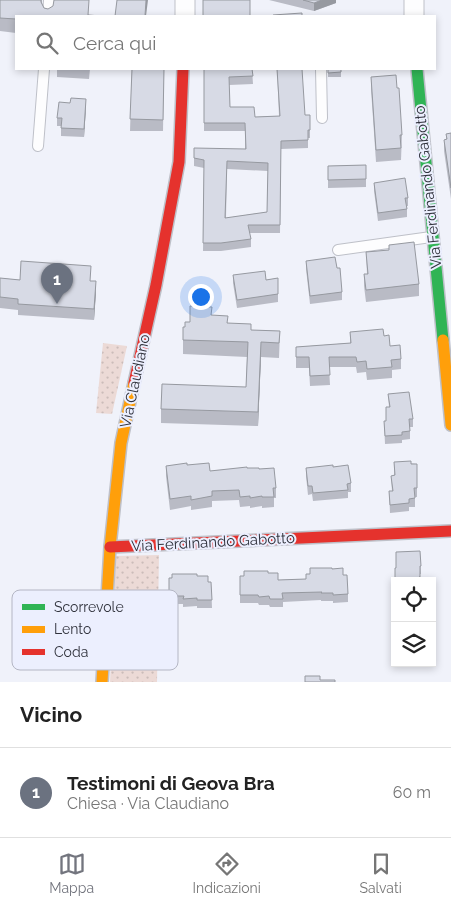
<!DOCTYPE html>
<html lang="it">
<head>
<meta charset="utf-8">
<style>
	:root { --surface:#fff; --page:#f2f2f2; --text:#222; --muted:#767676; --line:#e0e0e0; --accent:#73757e }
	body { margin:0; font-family:Raleway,sans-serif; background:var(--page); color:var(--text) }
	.controls { position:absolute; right:15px; bottom:15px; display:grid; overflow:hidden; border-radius:0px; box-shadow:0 2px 8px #0003 }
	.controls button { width:45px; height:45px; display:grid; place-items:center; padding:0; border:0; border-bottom:1px solid var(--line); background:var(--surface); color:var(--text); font:25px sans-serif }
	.you { position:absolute; left:200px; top:296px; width:18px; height:18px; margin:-12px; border:4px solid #fff; border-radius:50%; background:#1a73e8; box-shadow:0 0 0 8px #1a73e833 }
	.badge { display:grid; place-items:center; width:32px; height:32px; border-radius:50%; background:var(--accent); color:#fff; font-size:16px; font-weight:700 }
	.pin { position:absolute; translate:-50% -41px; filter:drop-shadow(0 1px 2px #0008) }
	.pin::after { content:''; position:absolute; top:26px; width:18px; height:15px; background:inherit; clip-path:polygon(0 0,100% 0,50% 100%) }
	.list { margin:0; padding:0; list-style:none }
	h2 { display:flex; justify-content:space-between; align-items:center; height:65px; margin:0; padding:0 20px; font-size:21px }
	h2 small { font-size:16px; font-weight:400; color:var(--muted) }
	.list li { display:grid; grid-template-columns:32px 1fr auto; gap:15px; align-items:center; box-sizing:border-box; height:90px; padding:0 20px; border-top:1px solid var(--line) }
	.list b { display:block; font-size:19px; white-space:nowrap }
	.list p { margin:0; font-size:16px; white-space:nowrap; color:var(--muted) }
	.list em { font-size:16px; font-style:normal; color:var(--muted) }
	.icon { flex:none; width:28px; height:28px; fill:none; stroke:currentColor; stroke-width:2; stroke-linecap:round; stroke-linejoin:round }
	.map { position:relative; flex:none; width:451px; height:682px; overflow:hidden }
	.search { position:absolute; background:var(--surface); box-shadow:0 2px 8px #0003; left:15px; right:15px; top:15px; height:55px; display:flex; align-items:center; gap:12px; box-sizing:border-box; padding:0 18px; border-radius:0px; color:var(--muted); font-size:19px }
	.sheet { height:155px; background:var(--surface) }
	nav { display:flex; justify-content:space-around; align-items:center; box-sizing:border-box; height:70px; border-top:1px solid var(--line); background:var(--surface); font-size:14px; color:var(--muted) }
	nav a { display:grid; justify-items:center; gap:2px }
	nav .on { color:var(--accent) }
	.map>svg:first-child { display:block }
</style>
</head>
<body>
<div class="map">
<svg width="451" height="682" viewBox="0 0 451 682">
	<defs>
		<pattern id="green-dots" width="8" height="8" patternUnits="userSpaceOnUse" patternTransform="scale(1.25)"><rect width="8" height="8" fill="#ecdad6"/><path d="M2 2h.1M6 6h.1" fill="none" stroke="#cbbcb9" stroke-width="1.8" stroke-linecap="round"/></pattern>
	</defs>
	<rect width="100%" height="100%" fill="#f0f2fa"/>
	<!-- green -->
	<g fill="url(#green-dots)">
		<polygon points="103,343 127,346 112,414 96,413"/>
		<polygon points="159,555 157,682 110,682 116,556"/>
	</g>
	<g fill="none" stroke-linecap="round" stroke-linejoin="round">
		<defs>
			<g id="lane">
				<polyline points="48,16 49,0"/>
				<polyline points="321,69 322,118"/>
				<polyline points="38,146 44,69"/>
				<polyline points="338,250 431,237"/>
			</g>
			<g id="street">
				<polyline points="414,0 414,16"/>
				<polyline points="185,16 185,0"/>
			</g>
			<polyline id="fast" points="417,69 443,340"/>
			<g id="slow">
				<polyline points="443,340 451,425"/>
				<polyline points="102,682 110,547 121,443 134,383"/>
			</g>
			<g id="jam">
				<polyline points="134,383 156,285 179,162 183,69"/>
				<polyline points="110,547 451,531"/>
			</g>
		</defs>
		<!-- lane casing -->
		<use href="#lane" stroke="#bec0c8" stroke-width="12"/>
		<!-- street casing -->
		<use href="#street" stroke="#bec0c8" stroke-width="21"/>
		<!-- fast casing -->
		<use href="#fast" stroke="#bec0c8" stroke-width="14"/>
		<!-- slow casing -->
		<use href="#slow" stroke="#bec0c8" stroke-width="14"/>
		<!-- jam casing -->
		<use href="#jam" stroke="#bec0c8" stroke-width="14"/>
		<!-- lane -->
		<use href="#lane" stroke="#fdfdfe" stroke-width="10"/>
		<!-- street -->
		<use href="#street" stroke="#fdfdfe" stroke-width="19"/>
		<!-- fast -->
		<use href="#fast" stroke="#30b455" stroke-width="11"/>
		<!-- slow -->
		<use href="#slow" stroke="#ff9f0a" stroke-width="11"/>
		<!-- jam -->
		<use href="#jam" stroke="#e5322d" stroke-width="11"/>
	</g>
	<!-- wall -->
	<g fill="#b9bbc5" fill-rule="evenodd">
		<polygon points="0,0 42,0 42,3 44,8 48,9 89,10 16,16 16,33 0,31"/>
		<polygon points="269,0 336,0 336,3 314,11"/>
		<polygon points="57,69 90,69 89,79 57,77"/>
		<polygon points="132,69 164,69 163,131 130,131"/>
		<path d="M204,69H252L253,84L229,85L230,107L255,117L279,116L277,69L305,115H310V138H308V148L281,149L280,233H249L251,239V247L221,251H203L204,168L194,166V158L245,149V131H204ZM227,169L268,171L267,212L226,218Z"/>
		<rect x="328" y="69" width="13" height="8"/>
		<polygon points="371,77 402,135 401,160 376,162 371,89"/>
		<polygon points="86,107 84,137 61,136 61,126 57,126 57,118"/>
		<polygon points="451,133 451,199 444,151 444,140 446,139 446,134"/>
		<polygon points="366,165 366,187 328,188 328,166"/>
		<polygon points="374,183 408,198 408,206 407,206 407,217 378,221 374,191"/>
		<polygon points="389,245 419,284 419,296 366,302 364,286 364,274 367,274 366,252 389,250"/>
		<polygon points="306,261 337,268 342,292 342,300 310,304 306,269"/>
		<polygon points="233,275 266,280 278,278 278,302 237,308 233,283"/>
		<polygon points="0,278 20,280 90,281 96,292 94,320 18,315 18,310 0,308"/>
		<polygon points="212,315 228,323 251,330 280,331 279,358 261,357 258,426 161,423 161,409 246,387 247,357 183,354 183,340 185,327 190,322"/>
		<polygon points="350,332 384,336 390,346 401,359 401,369 392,370 392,378 367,380 366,372 357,373 356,367 329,367 330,385 310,386 309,368 296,368 296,347 350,343"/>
		<polygon points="388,394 413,419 413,427 410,427 410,439 402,440 402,443 385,444 384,421 386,421 386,407 389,407"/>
		<polygon points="394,462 417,464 417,497 415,497 415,507 409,507 409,511 390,513 389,491 392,491 391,476 394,475"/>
		<polygon points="187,465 210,471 247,468 259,469 276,488 276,498 274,498 274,507 262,508 262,506 250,508 250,506 240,507 239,500 212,501 212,507 191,510 191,506 170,510 166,476 166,466"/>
		<polygon points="333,467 351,483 351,492 348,492 348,498 313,501 312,494 308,495 306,476 306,468"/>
		<polygon points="420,551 421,574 420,574 420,581 395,581 394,603 393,579 395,579 396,568"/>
		<polygon points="332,569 343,575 348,594 348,602 333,603 333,601 321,601 321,600 283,602 283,607 270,607 269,605 259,605 258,603 240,603 240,576 244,576 268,573 278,580 306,579 310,574"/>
		<polygon points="197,576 208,582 211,582 212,608 197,608 197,606 183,607 183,604 169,604 169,578"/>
		<polygon points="395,632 395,663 412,663 412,667 393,667 393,643 394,643"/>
	</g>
	<!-- shaded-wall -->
	<g fill="#9699a0">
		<polygon points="146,0 148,0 146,16 145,16"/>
		<polygon points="322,0 336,0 336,3 314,11 314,3"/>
		<polygon points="86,99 86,107 84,137 84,129"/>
		<polygon points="96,281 96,292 94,320 94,309"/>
		<polygon points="261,342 261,357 258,426 258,412"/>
	</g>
	<!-- building -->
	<g fill="#d7dae5" stroke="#9699a0" fill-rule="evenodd">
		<polygon points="0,0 41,0 41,2 44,8 48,9 53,6 54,0 89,0 88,15 101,16 16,16 16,19 0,18"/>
		<polygon points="117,0 146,0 145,16 115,16"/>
		<rect x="203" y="0" width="47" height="16"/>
		<polygon points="303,0 322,0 314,3"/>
		<polygon points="302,13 302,16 273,16 273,15"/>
		<polygon points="132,69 164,69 163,120 130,119"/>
		<path d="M204,69H252L253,76L229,77L230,107H254L255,117L280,116L277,69H302L305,115H310V130H308V140L281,141L280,225H248L251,239L221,243H203L204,160L194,158V148L246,149L245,123H204ZM227,161L268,163L267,212L225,218Z"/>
		<polygon points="328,69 341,69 341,72 328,73"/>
		<polygon points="396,75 397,88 399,88 402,135 400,135 401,148 376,150 371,77"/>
		<polygon points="71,98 86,99 84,129 61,128 62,118 57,118 59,102 70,103"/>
		<polygon points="451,133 451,188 444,140 447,139 446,134"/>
		<polygon points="366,165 366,179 328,180 328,166"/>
		<polygon points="405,178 408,198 405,198 407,209 378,213 374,183"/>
		<polygon points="414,242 419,284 366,290 364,274 368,274 366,252 389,250 389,245"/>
		<polygon points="335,257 337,268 340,268 342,292 310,296 306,261"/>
		<polygon points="21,261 91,266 90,281 96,281 94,309 18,304 18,299 0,297 0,278 20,280"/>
		<polygon points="265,271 266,280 278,278 278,294 237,300 233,275"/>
		<polygon points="190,306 212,307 211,315 228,316 227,323 251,324 251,330 280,331 279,343 261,342 258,412 161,409 162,384 246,387 248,342 183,340 183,327 185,327 185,322 190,322"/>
		<polygon points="383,329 384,336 389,335 390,346 400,345 401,359 391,360 392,367 367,369 366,361 357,362 356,357 329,357 330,375 310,376 309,357 296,357 296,347 351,343 350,332"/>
		<polygon points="409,392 413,419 409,419 410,431 402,432 402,435 385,436 384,421 386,421 386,407 390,407 388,394"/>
		<polygon points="411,461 411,464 417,464 417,488 414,488 415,498 409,499 409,503 390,505 389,491 393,491 391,476 395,475 394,462"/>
		<polygon points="187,463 187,465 209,463 210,471 247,467 247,468 259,468 259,469 274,468 276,488 273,488 274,497 262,497 262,496 250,498 250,496 240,497 239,490 212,491 212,496 191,500 191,496 170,499 166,466"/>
		<polygon points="333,465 333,467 348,465 351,483 347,484 348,490 313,493 312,486 308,486 306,468"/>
		<polygon points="420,551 421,566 420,566 420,577 419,577 419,581 395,581 394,595 393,579 395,579 395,568 396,568 396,552"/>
		<polygon points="310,568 332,568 332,569 343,568 343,575 347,575 348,594 333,595 333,593 321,593 322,592 282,593 283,599 270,599 269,596 259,597 258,595 240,595 240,576 244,576 244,571 268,571 268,573 278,573 278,580 306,579 306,574 310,574"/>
		<polygon points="172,574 197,574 197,576 208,576 208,582 211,582 212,600 197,600 197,598 183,599 184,596 169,596 169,578 172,578"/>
		<polygon points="395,632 395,659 393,659 393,643 394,643"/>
		<polygon points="305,676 320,676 320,680 335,680 335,682 305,682"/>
	</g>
	<g text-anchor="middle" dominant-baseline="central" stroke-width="4" stroke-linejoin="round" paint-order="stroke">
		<!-- street labels -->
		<g font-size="15" fill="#30323c" stroke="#eceffe">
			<text transform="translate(428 187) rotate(-96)">Via Ferdinando Gabotto</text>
			<text transform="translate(135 381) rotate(-78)">Via Claudiano</text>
			<text transform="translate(213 542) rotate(-3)">Via Ferdinando Gabotto</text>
		</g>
	</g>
	<!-- legend -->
	<rect x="12" y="590" width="166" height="80" rx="8" fill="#eceffe" stroke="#b4b6c4" stroke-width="1"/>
	<rect x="22" y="604" width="23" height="6" fill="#30b455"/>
	<rect x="22" y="626" width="23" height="7" fill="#ff9f0a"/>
	<rect x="22" y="649" width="23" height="6" fill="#e5322d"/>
	<g font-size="14" fill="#30323c">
		<text x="54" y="612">Scorrevole</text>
		<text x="54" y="634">Lento</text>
		<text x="54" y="657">Coda</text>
	</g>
</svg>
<div class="controls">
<button><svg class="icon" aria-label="locate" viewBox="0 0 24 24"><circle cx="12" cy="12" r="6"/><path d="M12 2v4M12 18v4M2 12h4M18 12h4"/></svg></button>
<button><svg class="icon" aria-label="layers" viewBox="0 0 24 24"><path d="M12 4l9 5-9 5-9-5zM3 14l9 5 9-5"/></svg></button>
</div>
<div class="you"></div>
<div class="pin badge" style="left:57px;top:304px;background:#6b7280">1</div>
<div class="search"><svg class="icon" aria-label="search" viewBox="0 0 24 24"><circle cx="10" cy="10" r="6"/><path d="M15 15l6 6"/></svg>Cerca qui</div>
</div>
<section class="sheet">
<h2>Vicino<small></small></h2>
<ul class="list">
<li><span class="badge" style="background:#6b7280">1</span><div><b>Testimoni di Geova Bra</b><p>Chiesa · Via Claudiano</p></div><em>60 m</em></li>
</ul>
</section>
<nav>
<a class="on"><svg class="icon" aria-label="map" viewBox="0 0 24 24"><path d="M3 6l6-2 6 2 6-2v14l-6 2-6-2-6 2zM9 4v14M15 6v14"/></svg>Mappa</a>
<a><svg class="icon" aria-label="directions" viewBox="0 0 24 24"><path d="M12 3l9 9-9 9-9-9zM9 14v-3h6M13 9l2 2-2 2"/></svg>Indicazioni</a>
<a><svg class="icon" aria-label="saved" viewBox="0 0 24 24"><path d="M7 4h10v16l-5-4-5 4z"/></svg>Salvati</a>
</nav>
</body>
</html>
